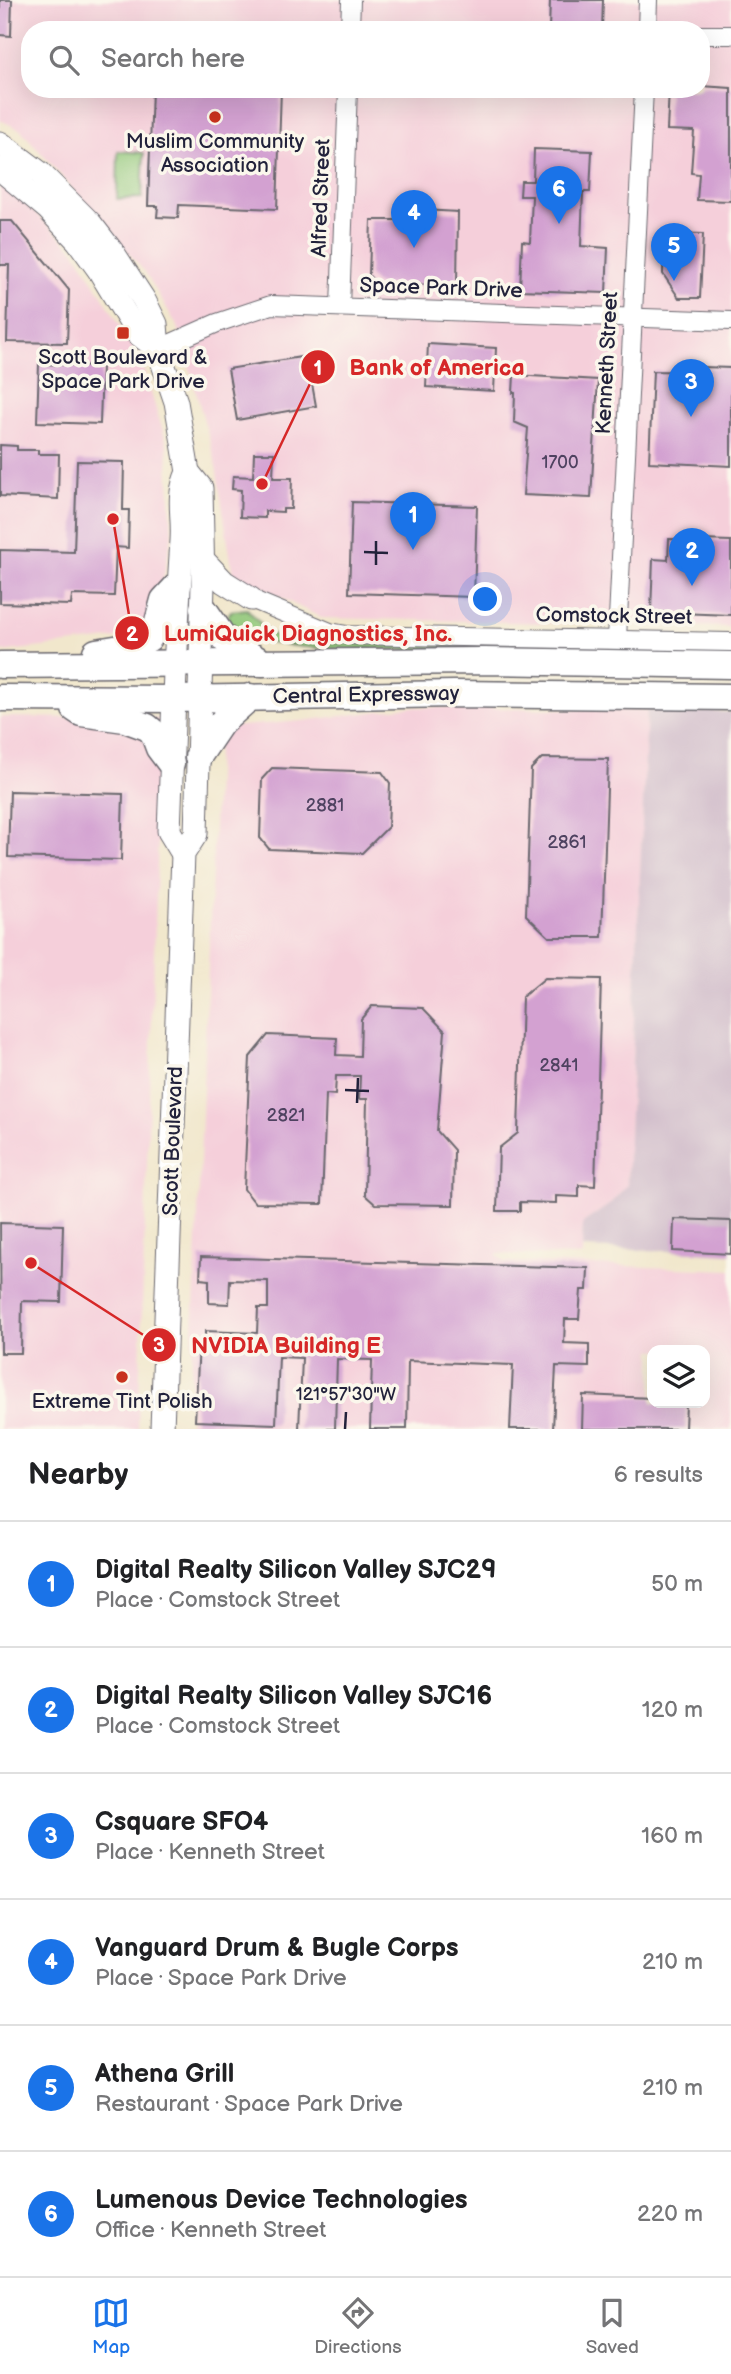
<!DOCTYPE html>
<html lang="en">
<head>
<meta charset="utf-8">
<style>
	:root { --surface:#fff; --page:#f2f2f2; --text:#202124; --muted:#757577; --line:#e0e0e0; --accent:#1a73e8 }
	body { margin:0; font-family:"Balsamiq Sans",sans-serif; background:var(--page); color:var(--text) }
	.controls { position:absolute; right:21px; bottom:21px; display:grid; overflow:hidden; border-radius:14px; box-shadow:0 7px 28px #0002 }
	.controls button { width:63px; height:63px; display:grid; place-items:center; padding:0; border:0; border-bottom:2px solid var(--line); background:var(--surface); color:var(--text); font:35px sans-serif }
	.you { position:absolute; left:486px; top:600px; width:24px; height:24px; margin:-18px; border:5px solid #fff; border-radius:50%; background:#1a73e8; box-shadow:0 0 0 10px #1a73e833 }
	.badge { display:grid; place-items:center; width:46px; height:46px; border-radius:50%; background:var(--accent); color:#fff; font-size:23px; font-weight:700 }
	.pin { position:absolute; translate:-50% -58px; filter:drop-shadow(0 2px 4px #0008) }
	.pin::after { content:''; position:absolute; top:37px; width:24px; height:21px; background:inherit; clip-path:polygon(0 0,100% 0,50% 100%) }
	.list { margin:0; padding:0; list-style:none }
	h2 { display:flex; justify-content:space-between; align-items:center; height:91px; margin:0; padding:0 28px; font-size:30px }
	h2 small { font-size:23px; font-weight:400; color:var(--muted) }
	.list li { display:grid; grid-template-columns:46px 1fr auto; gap:21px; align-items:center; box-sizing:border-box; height:126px; padding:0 28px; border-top:2px solid var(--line) }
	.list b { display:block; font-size:26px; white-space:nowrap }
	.list p { margin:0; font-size:23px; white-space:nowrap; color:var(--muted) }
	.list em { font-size:23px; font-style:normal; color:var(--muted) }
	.icon { flex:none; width:38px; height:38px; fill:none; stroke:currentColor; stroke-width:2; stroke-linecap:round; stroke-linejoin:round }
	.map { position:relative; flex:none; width:731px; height:1429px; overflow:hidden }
	.search { position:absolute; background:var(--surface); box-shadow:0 7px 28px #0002; left:21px; right:21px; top:21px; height:77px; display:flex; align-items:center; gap:18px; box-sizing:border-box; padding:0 24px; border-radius:28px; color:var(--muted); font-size:26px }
	.sheet { height:847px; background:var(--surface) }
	nav { display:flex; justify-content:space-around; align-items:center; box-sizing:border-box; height:98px; border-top:2px solid var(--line); background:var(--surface); font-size:19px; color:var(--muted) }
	nav a { display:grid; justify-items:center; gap:4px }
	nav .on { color:var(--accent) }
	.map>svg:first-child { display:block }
</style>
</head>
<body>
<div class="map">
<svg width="731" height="1429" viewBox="0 0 731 1429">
	<rect width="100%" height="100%" fill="#fbf7ec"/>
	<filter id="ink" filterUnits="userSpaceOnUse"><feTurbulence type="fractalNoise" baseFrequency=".0143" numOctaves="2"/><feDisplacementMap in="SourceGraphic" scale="14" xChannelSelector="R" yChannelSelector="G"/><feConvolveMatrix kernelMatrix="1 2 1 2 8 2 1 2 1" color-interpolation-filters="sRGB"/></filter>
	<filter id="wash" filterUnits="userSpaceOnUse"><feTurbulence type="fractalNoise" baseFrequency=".00686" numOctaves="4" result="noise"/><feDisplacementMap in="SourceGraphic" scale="28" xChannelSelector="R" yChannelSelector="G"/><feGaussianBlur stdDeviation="1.57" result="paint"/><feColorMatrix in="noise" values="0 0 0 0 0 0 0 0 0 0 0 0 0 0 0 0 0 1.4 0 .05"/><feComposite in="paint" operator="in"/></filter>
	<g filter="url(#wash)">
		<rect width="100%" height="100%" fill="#f1e7cc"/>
		<!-- built -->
		<g fill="#f5cfda" fill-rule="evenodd">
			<path d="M0,0H731V627L322,618L233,574L215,460L178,327L145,272L21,130L0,120ZM30,30H701V89H30Z"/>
			<polygon points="0,184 17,195 75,251 140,358 167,444 172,535 152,634 0,652"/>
			<path d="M410,707L647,710L627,1185L609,1205L583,1223L582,1256L496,1254L505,1262L731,1270V1429H189L218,728L302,721ZM652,1350H705V1403H652Z"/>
			<polygon points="0,717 162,719 138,1429 0,1429"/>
		</g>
		<!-- industrial -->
		<polygon fill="#d1bdcb" points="647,710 731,712 731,1253 582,1248 583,1223 609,1205 627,1185"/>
		<!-- green -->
		<g fill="#91c779" stroke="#5a745a" stroke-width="2">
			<polygon points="118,151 144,153 142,198 117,199"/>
			<path d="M247,609C274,638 271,639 311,643L731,650V653L339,649L304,647L232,638C228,628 223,621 231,611Z"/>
		</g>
		<g id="blocks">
			<!-- building -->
			<g fill="#d3a1d1">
				<polygon points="0,0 12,0 11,36 0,35"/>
				<polygon points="550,0 603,0 602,30 549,30"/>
				<polygon points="701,86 731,88 731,201 697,200 699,174 691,173 694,131 667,130 669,89 701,89"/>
				<polygon points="152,89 281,89 277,209 179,205 178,218 157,217 158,206 148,206"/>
				<polygon points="534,149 592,151 590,192 583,192 581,246 608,248 606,293 520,290 522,241 530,242 532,196 520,196 521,181 533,181"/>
				<polygon points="423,210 458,212 457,285 376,284 369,275 371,220 423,220"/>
				<polygon points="0,221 12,221 69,290 67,343 7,342 9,265 0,265"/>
				<polygon points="664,233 703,234 700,298 679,298 663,274"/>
				<polygon points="428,344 496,348 494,391 426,387"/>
				<polygon points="307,356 316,406 237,420 228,369"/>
				<polygon points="39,364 102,366 100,424 37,422"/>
				<polygon points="702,367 731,368 731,466 649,462 653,371 701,372"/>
				<polygon points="514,375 598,380 591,498 523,495 528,428 514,422 515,393 513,393"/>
				<polygon points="0,445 17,446 17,450 38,450 38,454 59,454 58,499 0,496"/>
				<polygon points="254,453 274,453 273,478 292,478 291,509 283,509 283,512 265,511 265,518 240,517 241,490 232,489 233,476 253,477"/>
				<polygon points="77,461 124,462 123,510 129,510 128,548 116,547 114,596 72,595 71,605 0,603 0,550 74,552"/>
				<polygon points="352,502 477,506 474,597 349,593"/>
				<polygon points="669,539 731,541 731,615 651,612 653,559 668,560"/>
				<polygon points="542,758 608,759 602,937 549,937 526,915 531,769"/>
				<polygon points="272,768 382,772 390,783 388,827 362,853 269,849 260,838 262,779"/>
				<polygon points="10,791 123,794 121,860 8,857"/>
				<polygon points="545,978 601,979 595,1186 579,1185 579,1197 556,1196 556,1203 520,1202 520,1211 497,1211 499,1148 518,1133 522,997"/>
				<polygon points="372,1006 423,1008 445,1031 437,1131 454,1150 453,1205 375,1204 365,1195 367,1099 359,1099 360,1076 336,1076 335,1095 326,1094 322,1204 255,1203 244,1189 250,1057 268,1035 337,1038 336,1055 360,1056 361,1019"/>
				<polygon points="674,1219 731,1221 731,1254 673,1251"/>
				<polygon points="0,1223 63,1225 61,1302 22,1301 21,1353 1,1353"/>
				<polygon points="201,1257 588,1268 587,1290 581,1290 579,1319 565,1319 564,1343 589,1344 589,1367 556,1366 553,1429 510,1429 513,1365 408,1361 407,1429 370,1429 372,1360 337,1359 335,1429 299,1429 302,1358 279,1357 276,1424 195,1421 199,1343 205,1343 205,1331 257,1333 258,1308 268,1308 268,1281 230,1280 229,1304 209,1303 209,1280 200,1279"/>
				<polygon points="583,1395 652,1398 652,1403 686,1403 685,1429 582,1429"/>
			</g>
		</g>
	</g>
	<g filter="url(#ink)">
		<use href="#blocks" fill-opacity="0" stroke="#6a676e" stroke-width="2"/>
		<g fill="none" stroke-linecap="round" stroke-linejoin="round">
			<defs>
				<g id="minor">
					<polyline points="350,30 351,0"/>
					<polyline points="647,30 648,0"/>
					<polyline points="701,35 731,35"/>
					<polyline points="340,307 348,89"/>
					<polyline points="158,349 217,323 271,305 731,321"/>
					<polyline points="251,599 330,632 347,635 731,642"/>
					<polyline points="617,639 644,89"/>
				</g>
				<g id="major">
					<polyline points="0,143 40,173 90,223 114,254 144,300 156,324 158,349 176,402 188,472 201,488 203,584 196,834 183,854 162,1429"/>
					<polyline points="0,169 48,209 78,241 99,270 137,333 158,349"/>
					<polyline points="203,560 224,582 251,599"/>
					<path d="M183,854L169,831C173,734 175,637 182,541C184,513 176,498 188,472"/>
				</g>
				<g id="highway">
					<polyline points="203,608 225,640 263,663"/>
					<polyline points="96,652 133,646 149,638 157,626 164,600 178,585"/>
					<polyline points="0,665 484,661 731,665"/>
					<polyline points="0,698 174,699 454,694 731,697"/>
					<polyline points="75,709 81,713 125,719 147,727 153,732 159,748 171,764"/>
					<polyline points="198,757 221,723 250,697"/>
				</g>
			</defs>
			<!-- minor casing -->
			<use href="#minor" stroke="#6a676e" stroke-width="20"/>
			<!-- major casing -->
			<use href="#major" stroke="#6a676e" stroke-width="25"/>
			<!-- highway casing -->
			<use href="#highway" stroke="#6a676e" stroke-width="29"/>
			<!-- minor -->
			<use href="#minor" stroke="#fff" stroke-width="18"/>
			<!-- major -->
			<use href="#major" stroke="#fff" stroke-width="23"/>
			<!-- highway -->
			<use href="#highway" stroke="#fff" stroke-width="26"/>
		</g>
	</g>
	<!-- ticks -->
	<path fill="none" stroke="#22223b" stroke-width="2.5" d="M364,552L388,553M376,565V541M345,1090L369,1091M357,1103L358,1078M345,1429L346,1412"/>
	<!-- markers -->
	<g fill="#c8321e" stroke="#fbf7ec" stroke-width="2.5">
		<circle cx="215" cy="117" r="7"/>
		<rect x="116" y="326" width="14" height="14" rx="3.5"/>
		<circle cx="122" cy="1377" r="7"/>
	</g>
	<g text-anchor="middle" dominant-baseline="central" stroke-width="7" stroke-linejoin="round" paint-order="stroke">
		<!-- number labels -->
		<g font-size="18" fill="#4e4260">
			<text x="560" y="462">1700</text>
			<text x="325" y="805">2881</text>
			<text x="567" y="842">2861</text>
			<text x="559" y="1065">2841</text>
			<text x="286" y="1115">2821</text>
		</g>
		<!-- poi labels -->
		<g font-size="21" fill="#22223b" stroke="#fbf7ec">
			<text x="215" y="141">Muslim Community<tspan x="215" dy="24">Association</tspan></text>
			<text x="123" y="357">Scott Boulevard &amp;<tspan x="123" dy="24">Space Park Drive</tspan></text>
			<text x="122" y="1401">Extreme Tint Polish</text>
		</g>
		<!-- street labels -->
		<g font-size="21" fill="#22223b" stroke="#fbf7ec">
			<text transform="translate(321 198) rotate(-88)">Alfred Street</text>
			<text transform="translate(441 288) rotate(2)">Space Park Drive</text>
			<text transform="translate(607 363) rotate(-87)">Kenneth Street</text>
			<text transform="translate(614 616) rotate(1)">Comstock Street</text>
			<text transform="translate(366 695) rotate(-1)">Central Expressway</text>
			<text transform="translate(173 1141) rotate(-88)">Scott Boulevard</text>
		</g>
	</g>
	<g font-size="18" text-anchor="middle" fill="#22223b" stroke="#fbf7ec" stroke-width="7" stroke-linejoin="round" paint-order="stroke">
		<text x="346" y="1400">121°57'30"W</text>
	</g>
	<!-- callouts -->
	<path fill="none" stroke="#d62828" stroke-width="2.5" d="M262 484L318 367M113 519L132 633M31 1263L159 1345"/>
	<g fill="#d62828" stroke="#fbf7ec" stroke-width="2.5">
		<circle cx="262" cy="484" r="7"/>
		<circle cx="113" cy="519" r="7"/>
		<circle cx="31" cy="1263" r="7"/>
		<circle cx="318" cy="367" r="18"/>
		<circle cx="132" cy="633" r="18"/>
		<circle cx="159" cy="1345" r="18"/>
	</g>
	<g font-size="21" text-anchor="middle" font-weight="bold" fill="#fff">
		<text x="318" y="375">1</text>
		<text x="132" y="641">2</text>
		<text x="159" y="1352">3</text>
	</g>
	<g font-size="23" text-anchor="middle" font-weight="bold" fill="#d62828" stroke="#fbf7ec" stroke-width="7" stroke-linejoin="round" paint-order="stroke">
		<text x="437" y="375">Bank of America</text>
		<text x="308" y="641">LumiQuick Diagnostics, Inc.</text>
		<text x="286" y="1353">NVIDIA Building E</text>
	</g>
</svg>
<div class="controls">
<button><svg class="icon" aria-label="layers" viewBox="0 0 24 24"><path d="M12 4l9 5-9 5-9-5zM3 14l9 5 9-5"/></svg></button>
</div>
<div class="you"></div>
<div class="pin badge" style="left:413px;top:550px">1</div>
<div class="pin badge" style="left:692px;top:586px">2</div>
<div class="pin badge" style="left:691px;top:417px">3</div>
<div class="pin badge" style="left:414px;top:248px">4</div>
<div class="pin badge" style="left:674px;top:281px">5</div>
<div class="pin badge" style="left:559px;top:224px">6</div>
<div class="search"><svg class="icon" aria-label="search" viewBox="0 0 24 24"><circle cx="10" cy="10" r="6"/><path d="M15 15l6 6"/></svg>Search here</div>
</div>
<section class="sheet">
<h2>Nearby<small>6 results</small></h2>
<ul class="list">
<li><span class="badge">1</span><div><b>Digital Realty Silicon Valley SJC29</b><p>Place · Comstock Street</p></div><em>50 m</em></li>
<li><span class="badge">2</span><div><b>Digital Realty Silicon Valley SJC16</b><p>Place · Comstock Street</p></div><em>120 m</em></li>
<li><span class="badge">3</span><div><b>Csquare SFO4</b><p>Place · Kenneth Street</p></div><em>160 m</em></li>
<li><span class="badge">4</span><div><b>Vanguard Drum &amp; Bugle Corps</b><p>Place · Space Park Drive</p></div><em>210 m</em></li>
<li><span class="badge">5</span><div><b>Athena Grill</b><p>Restaurant · Space Park Drive</p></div><em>210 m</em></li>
<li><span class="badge">6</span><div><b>Lumenous Device Technologies</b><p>Office · Kenneth Street</p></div><em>220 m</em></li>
</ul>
</section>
<nav>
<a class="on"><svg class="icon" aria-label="map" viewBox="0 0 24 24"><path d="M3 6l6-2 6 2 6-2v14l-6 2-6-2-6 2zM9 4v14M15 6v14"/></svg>Map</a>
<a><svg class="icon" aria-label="directions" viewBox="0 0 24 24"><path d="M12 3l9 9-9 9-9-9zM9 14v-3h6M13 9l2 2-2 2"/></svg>Directions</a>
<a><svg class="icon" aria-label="saved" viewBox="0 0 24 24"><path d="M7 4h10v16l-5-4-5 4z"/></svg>Saved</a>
</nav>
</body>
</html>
